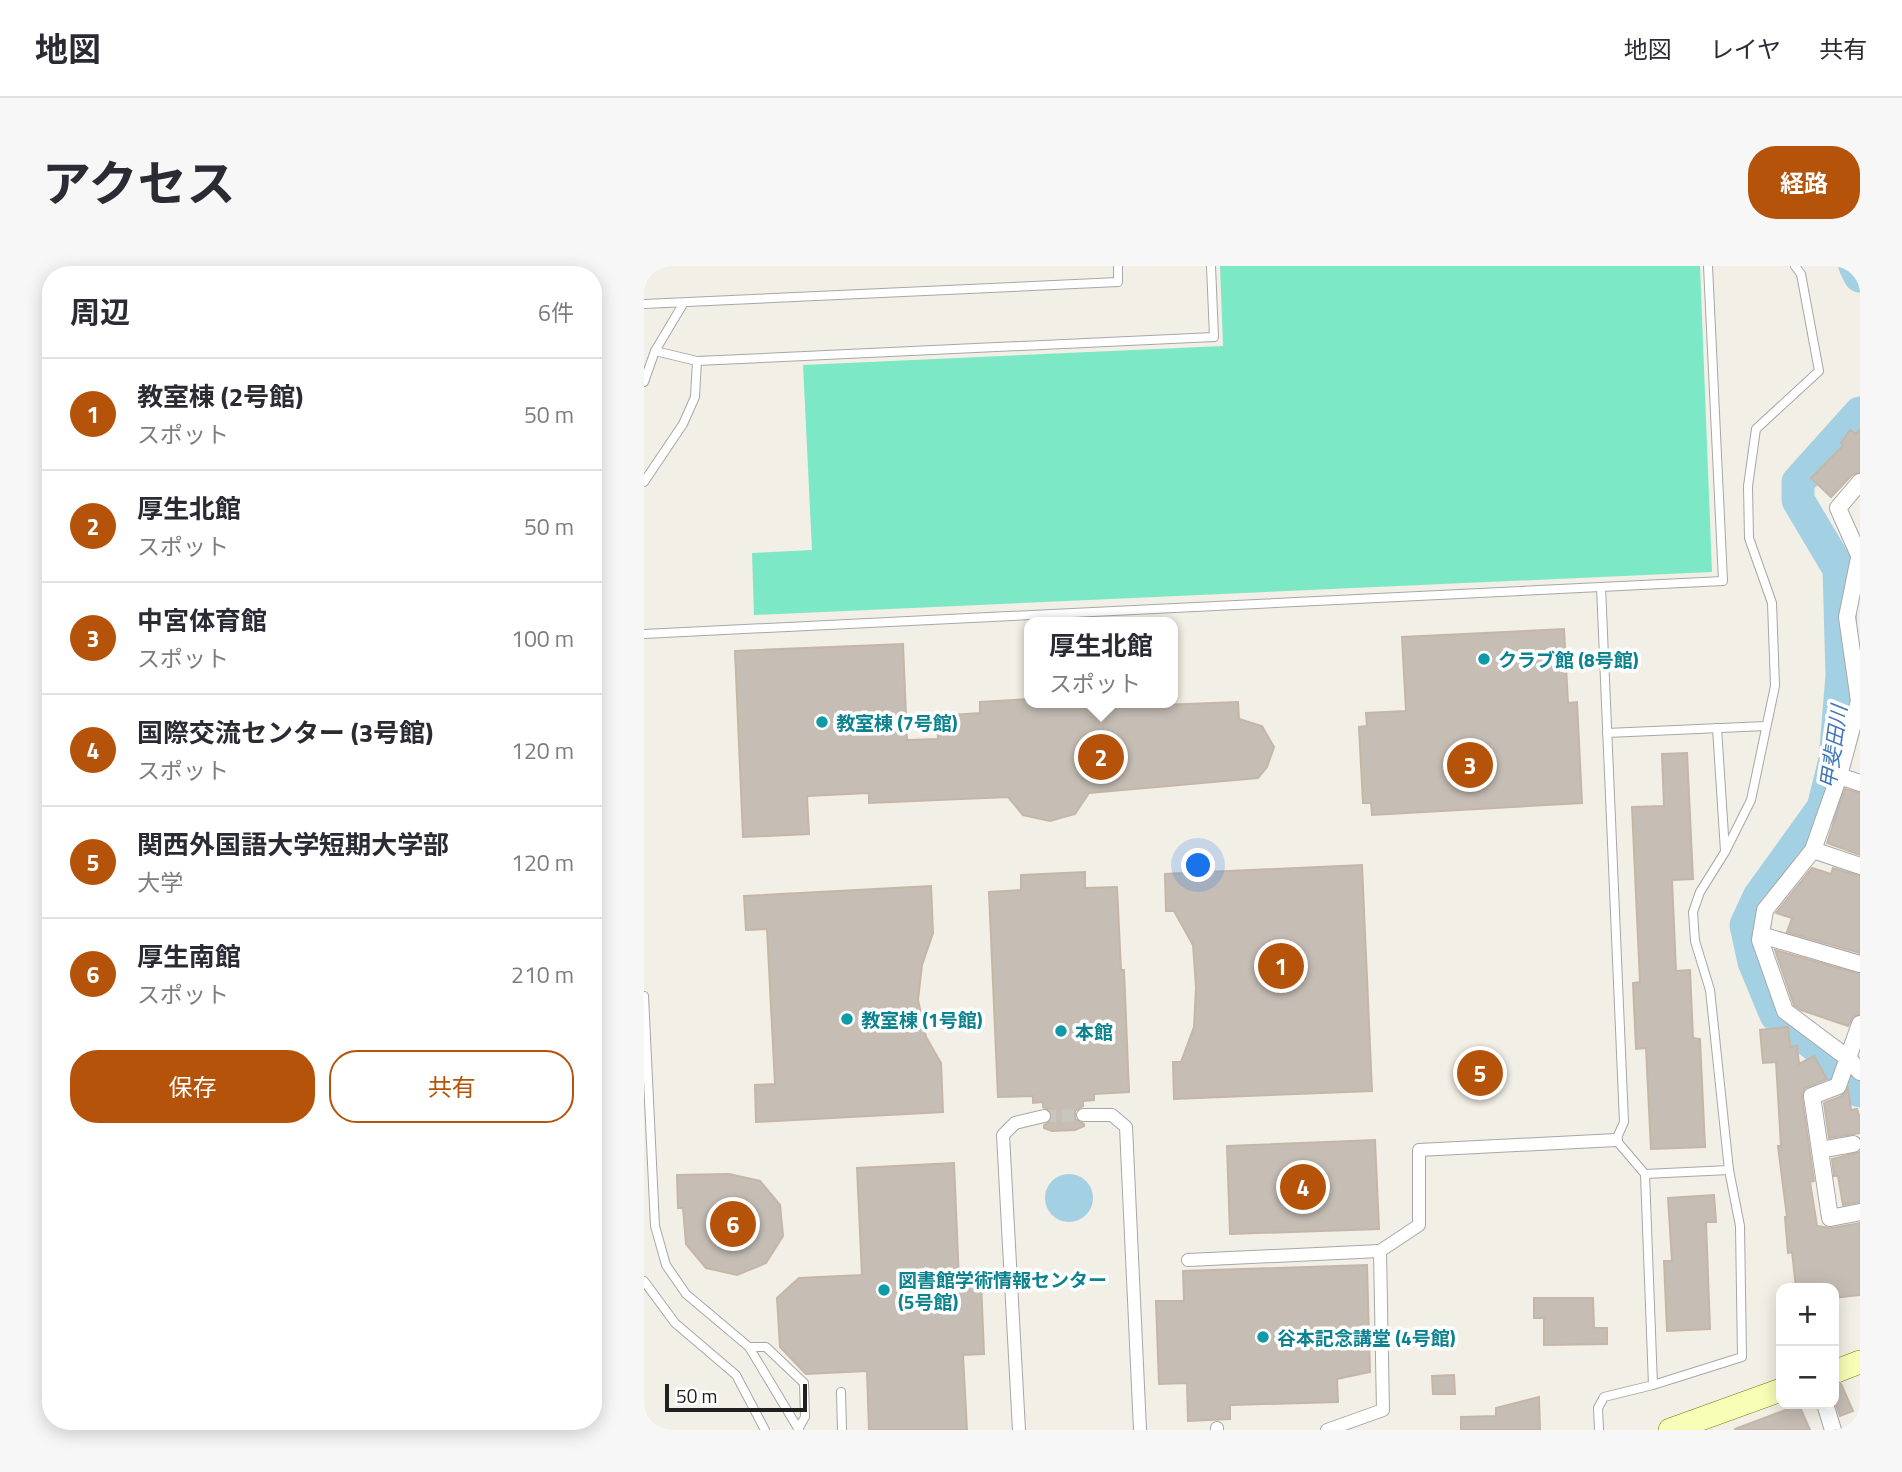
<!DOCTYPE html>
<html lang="ja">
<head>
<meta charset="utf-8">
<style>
	:root { --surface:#fff; --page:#f7f7f7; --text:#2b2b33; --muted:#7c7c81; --line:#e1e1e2; --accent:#b45309 }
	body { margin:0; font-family:"Titillium Web","Noto Sans JP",sans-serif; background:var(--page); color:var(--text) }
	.controls { position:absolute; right:21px; bottom:21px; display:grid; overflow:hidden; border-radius:14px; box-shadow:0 4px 18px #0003 }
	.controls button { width:63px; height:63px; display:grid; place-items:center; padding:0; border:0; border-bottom:2px solid var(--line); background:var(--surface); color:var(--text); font:35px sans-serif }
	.scale { position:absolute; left:21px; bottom:18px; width:142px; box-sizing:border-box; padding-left:7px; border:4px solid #202020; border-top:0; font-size:19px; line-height:24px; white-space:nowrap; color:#202020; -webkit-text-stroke:5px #fff; paint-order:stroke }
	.you { position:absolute; left:555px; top:600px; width:24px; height:24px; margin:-18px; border:5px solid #fff; border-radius:50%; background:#1a73e8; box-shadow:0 0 0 10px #1a73e833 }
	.badge { display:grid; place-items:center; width:46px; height:46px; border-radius:50%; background:var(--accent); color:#fff; font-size:23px; font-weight:700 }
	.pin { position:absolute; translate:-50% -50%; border:4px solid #fff; box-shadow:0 2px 7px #0006 }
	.popup { position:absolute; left:380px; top:351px; width:154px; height:91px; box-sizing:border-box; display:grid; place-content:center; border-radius:14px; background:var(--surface); filter:drop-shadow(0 2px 5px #0005); font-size:23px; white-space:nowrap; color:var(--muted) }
	.popup b { font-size:26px; color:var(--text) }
	.popup::after { content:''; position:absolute; left:50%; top:100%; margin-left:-14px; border:14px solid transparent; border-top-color:var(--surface) }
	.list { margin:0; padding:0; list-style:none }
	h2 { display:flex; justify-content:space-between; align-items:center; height:91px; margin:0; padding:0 28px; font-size:30px }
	h2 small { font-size:23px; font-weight:400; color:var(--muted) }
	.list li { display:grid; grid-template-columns:46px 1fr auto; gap:21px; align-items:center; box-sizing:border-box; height:112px; padding:0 28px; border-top:2px solid var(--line) }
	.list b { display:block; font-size:26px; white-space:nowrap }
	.list p { margin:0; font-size:23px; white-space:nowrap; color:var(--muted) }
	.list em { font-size:23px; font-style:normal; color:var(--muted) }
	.actions { display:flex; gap:14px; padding:21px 28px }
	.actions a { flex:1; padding:16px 0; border:2px solid var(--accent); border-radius:28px; text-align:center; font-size:24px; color:var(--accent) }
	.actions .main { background:var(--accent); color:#fff }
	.map { position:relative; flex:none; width:1216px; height:1164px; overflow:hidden; border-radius:28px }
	header { display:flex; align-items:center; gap:42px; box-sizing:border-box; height:98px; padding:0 35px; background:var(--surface); border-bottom:2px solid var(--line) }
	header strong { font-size:33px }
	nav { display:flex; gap:38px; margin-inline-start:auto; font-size:24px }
	.intro { display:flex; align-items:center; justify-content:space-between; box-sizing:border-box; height:168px; padding:0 42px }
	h1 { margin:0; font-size:49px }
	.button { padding:18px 32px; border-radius:28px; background:var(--accent); color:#fff; font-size:24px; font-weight:700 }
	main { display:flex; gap:42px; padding:0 42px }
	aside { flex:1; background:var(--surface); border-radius:28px; box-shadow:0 4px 18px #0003 }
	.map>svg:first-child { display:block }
</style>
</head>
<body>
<header>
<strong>地図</strong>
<nav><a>地図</a><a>レイヤ</a><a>共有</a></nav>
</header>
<div class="intro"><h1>アクセス</h1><a class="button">経路</a></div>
<main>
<aside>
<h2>周辺<small>6件</small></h2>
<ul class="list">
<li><span class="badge">1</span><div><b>教室棟 (2号館)</b><p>スポット</p></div><em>50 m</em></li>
<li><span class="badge">2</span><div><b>厚生北館</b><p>スポット</p></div><em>50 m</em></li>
<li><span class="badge">3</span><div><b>中宮体育館</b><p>スポット</p></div><em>100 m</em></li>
<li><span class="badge">4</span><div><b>国際交流センター (3号館)</b><p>スポット</p></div><em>120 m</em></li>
<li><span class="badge">5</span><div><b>関西外国語大学短期大学部</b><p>大学</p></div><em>120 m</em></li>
<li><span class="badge">6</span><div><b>厚生南館</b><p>スポット</p></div><em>210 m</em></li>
</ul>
<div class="actions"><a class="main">保存</a><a>共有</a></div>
</aside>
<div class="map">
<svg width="1216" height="1164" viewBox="0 0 1216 1164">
	<rect width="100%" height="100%" fill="#f2efe6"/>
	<!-- pitch -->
	<polygon fill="#7de8c5" points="576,0 1056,0 1068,306 110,349 108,287 168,284 159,99 579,80"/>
	<!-- water -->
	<circle fill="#a3d1e3" cx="425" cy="932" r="24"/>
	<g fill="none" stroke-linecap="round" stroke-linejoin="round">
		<!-- river -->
		<g stroke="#a3d1e3" stroke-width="33">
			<polyline points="1211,0 1216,10"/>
			<polyline points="1216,147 1154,216 1154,234 1195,303 1198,409 1191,494 1179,542 1115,631 1102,659 1110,696 1132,749 1176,783 1216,825"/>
		</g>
	</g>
	<!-- building -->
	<g fill="#c6beb5" stroke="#c5b6a7" stroke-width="2">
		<polygon points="1216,163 1216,206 1208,209 1187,231 1167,212 1200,179 1197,177 1206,164 1212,168"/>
		<polygon points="920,363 924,437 933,436 938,537 728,549 727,537 719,537 715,461 723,460 722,447 762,445 758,371"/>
		<polygon points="259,378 263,474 294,473 293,450 336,447 336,436 385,433 385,437 462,437 462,441 594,436 595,453 618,460 630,481 623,501 614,512 445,527 431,548 406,555 379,549 364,531 225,537 225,527 163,530 165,568 99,571 91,385"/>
		<polygon points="1043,487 1049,613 1028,614 1032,705 1046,704 1049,772 1056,773 1061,881 1007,883 1002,782 992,783 989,717 996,716 988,541 1020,540 1018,488"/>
		<polygon points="1201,523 1216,527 1216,589 1183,577"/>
		<polygon points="718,599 728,825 530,833 529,796 537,796 550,761 552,721 549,679 530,645 522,645 521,608"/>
		<polygon points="1168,602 1187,608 1189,602 1216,610 1216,687 1143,666 1148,652 1132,647"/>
		<polygon points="441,606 441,622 473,621 477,704 480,704 485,826 450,828 450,834 439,835 439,840 431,845 431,853 440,858 440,860 431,864 408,865 400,862 400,859 406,856 409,849 406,844 399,841 399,836 389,837 389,830 354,831 345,626 377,624 377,609"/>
		<polygon points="287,620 289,667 278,699 274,734 282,771 297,797 299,846 112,856 111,819 131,818 123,663 102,664 100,630"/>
		<polygon points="1131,684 1216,708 1216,748 1209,751 1204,760 1157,744 1150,739"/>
		<polygon points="1144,761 1146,781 1153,780 1155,798 1170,790 1183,813 1161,822 1158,831 1170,915 1166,916 1173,960 1188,962 1216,957 1216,1029 1190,1032 1190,1022 1152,1022 1148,986 1144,987 1141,951 1143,951 1134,880 1137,880 1132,796 1119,797 1116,764"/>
		<polygon points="1204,822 1207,844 1213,843 1216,852 1216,867 1185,872 1180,837 1198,830"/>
		<polygon points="731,874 735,963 586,968 583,880"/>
		<polygon points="1216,886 1216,936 1199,939 1194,910 1190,910 1188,893"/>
		<polygon points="310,897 315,1015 337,1014 340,1088 319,1089 323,1164 225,1164 223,1105 162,1108 136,1081 133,1032 155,1012 218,1009 213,902"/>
		<polygon points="85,908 116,915 136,939 139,970 122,997 93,1009 62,1002 42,978 39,942 34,942 33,909"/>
		<polygon points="1070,929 1072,956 1062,956 1066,1063 1023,1065 1020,995 1028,995 1024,932"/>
		<polygon points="723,999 726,1106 693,1113 694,1136 586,1139 586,1153 544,1155 543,1117 515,1118 512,1035 540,1035 539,1005"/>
		<polygon points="890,1032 949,1032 950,1062 963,1062 963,1078 900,1079 900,1052 890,1052"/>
		<polygon points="810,1109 811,1128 789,1128 788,1110"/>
		<polygon points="1197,1118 1209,1145 1196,1150 1190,1133 1190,1120"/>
		<polygon points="895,1131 896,1164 817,1164 817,1151 852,1150 852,1142"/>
		<polygon points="1155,1139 1166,1164 1091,1164 1091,1163"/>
	</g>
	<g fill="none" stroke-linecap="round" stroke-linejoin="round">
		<!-- pedestrian-tunnel -->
		<polyline stroke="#c8c6be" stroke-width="12" stroke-dasharray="12 6" stroke-linecap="butt" points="400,850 439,849"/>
		<defs>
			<g id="service">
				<polyline points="0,38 474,16 474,0"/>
				<polyline points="11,85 53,95 570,71 567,0"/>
				<polyline points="0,116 11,85 39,38"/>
				<polyline points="0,216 39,158 51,131 53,95"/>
				<polyline points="0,368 1079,315 1064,0"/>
				<polyline points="1073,462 1081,585"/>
				<polyline points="963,467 1122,460"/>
				<polyline points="0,730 11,960 22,999 42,1028 105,1081 155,1164"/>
				<polyline points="1001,908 1085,904"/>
				<polyline points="0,1015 31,1057 92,1109 121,1164"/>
				<polyline points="105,1081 122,1081 160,1117 161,1151 154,1163"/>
				<polyline points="1009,1119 1098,1091 1096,960 1085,904 1066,724 1051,675 1049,646 1056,626 1081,586 1107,534 1131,420 1128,337 1105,272 1104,220 1112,163 1175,105 1157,8 1151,0"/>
				<polyline points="197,1126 198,1164"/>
				<polyline points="955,1164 954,1142 960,1131 1009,1119 1001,908 972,874 980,856 957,321"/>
			</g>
			<g id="pedestrian">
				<polyline points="439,849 468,849 482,861 496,1164"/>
				<polyline points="544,994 736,985"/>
				<polyline points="573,1162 573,1164"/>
				<polyline points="375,1164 359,869 371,857 400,850"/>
				<polyline points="683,1164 739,1144 736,985 775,959 775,884 972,874"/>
			</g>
			<g id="minor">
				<polyline points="1214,287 1194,242 1216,216"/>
				<polyline points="1216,287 1203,351 1215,435 1195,510 1169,584 1121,644 1116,674 1141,745 1205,793 1216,806"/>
				<polyline points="1195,510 1216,517"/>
				<polyline points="1169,584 1216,600"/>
				<polyline points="1117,669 1216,698"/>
				<polyline points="1216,758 1194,820 1168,830 1186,952 1216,946"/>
				<polyline points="1176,884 1209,878"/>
				<polyline points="1181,1138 1189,1164"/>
			</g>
			<g id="secondary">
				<polyline points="1190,1106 1216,1096"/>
				<polyline points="1026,1164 1137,1124"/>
			</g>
		</defs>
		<!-- service casing -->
		<use href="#service" stroke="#a7a7a7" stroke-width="10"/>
		<!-- pedestrian casing -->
		<use href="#pedestrian" stroke="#a7a7a7" stroke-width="14"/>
		<!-- minor casing -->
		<use href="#minor" stroke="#a7a7a7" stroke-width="18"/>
		<!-- secondary casing -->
		<use href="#secondary" stroke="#697f00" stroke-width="24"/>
		<!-- service -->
		<use href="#service" stroke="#fff" stroke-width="8"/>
		<!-- pedestrian -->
		<use href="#pedestrian" stroke="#fff" stroke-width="12"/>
		<!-- minor -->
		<use href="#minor" stroke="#fff" stroke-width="16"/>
		<!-- secondary -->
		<use href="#secondary" stroke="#f7ffb7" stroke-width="23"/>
	</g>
	<!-- markers -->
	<g fill="#0f9aa8" stroke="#fff" stroke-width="2.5">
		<circle cx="840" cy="393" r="7"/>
		<circle cx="178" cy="456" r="7"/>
		<circle cx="203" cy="753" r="7"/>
		<circle cx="417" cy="765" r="7"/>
		<circle cx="240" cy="1024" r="7"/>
		<circle cx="619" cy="1071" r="7"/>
	</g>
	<g text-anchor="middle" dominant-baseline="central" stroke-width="7" stroke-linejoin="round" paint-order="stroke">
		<!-- culture labels -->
		<g font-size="19" font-weight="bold" fill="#0d838f" stroke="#fff" text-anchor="start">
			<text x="854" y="393">クラブ館 (8号館)</text>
			<text x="192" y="456">教室棟 (7号館)</text>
			<text x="217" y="753">教室棟 (1号館)</text>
			<text x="431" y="765">本館</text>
			<text x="254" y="1013">図書館学術情報センター<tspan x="254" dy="22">(5号館)</tspan></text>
			<text x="633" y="1071">谷本記念講堂 (4号館)</text>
		</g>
		<!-- water labels -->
		<g font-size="21" font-style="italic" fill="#4277bb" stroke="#fff">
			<text transform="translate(1189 481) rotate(-82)">甲斐田川</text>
		</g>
	</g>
</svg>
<div class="controls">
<button>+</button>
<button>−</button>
</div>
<div class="scale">50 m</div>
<div class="you"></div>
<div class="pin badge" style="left:637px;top:700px">1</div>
<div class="pin badge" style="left:457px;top:491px">2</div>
<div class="popup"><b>厚生北館</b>スポット</div>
<div class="pin badge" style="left:826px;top:499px">3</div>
<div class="pin badge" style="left:659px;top:921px">4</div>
<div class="pin badge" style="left:836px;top:807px">5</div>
<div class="pin badge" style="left:89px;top:958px">6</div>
</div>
</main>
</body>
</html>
